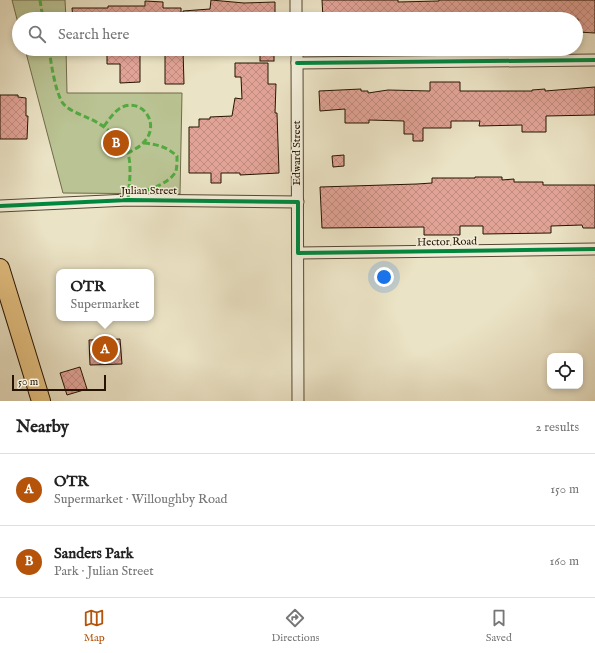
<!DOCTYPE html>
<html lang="en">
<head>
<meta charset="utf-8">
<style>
	:root { --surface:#fff; --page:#f6f6f6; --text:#222; --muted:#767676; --line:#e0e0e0; --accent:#b45309 }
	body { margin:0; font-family:"IM FELL English",serif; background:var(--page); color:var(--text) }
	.controls { position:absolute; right:12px; bottom:12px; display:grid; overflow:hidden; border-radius:8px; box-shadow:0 2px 6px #0003 }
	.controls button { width:36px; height:36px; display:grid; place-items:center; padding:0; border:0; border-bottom:1px solid var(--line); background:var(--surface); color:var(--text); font:20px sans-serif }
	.scale { position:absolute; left:12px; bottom:10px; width:94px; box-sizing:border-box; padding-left:4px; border:2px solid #251300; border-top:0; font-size:11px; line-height:14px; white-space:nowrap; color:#251300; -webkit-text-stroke:3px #f2edd9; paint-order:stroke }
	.you { position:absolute; left:384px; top:277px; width:14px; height:14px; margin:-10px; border:3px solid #fff; border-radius:50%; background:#1a73e8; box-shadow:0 0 0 6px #1a73e833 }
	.badge { display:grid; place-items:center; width:26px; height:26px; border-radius:50%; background:var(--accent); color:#fff; font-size:13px; font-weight:700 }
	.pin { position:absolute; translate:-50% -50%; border:2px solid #fff; box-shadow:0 1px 4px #0006 }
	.popup { position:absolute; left:56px; top:269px; width:98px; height:52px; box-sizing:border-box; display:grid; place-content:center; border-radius:8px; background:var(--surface); filter:drop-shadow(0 1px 3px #0005); font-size:13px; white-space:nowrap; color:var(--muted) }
	.popup b { font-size:15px; color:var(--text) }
	.popup::after { content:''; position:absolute; left:50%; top:100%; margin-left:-8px; border:8px solid transparent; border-top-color:var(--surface) }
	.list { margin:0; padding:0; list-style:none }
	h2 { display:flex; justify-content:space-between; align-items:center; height:52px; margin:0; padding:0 16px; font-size:17px }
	h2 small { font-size:13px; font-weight:400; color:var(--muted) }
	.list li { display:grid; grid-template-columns:26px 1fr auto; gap:12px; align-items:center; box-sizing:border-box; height:72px; padding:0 16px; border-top:1px solid var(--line) }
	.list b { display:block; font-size:15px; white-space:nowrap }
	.list p { margin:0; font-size:13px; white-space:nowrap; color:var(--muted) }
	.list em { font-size:13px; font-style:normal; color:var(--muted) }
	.icon { flex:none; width:22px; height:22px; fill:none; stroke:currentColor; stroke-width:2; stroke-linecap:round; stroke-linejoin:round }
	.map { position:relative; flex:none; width:595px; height:401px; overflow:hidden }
	.search { position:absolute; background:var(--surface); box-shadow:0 2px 6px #0003; left:12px; right:12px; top:12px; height:44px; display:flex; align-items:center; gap:10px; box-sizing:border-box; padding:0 14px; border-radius:22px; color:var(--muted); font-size:15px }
	.sheet { height:196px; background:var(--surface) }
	nav { display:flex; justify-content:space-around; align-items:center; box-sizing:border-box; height:56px; border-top:1px solid var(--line); background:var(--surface); font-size:11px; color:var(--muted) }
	nav a { display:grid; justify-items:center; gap:2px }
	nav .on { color:var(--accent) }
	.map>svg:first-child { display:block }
</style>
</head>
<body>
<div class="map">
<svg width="595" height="401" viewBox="0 0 595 401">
	<defs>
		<pattern id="building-cross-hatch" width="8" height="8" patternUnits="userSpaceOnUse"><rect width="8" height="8" fill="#e1a396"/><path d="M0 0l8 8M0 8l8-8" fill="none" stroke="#c18b80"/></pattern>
	</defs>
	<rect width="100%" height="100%" fill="#ebe3c5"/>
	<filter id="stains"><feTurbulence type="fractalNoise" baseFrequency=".005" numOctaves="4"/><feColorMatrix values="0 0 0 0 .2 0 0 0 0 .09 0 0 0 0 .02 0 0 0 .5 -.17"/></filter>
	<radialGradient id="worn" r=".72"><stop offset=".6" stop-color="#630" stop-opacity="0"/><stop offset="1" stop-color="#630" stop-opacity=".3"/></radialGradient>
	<!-- green -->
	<g fill="#bac393" stroke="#706b4a">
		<polygon points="12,0 65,0 66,19 19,19 19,27"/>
		<polygon points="25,49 66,49 67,93 182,93 180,194 63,193"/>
	</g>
	<!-- building -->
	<g fill="url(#building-cross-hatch)" stroke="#251300">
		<polygon points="211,0 244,3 275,2 275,19 183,19 183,11 210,9"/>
		<polygon points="322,0 398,0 398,2 439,1 439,0 595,0 595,33 578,32 578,19 323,19"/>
		<polygon points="145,1 163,2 163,8 181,8 181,19 73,19 72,8 108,8 108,6 145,6"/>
		<polygon points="107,49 140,49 140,82 120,83 120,64 107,64"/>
		<rect x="260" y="49" width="14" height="12"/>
		<polygon points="165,50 183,50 184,84 165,84"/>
		<polygon points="235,63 268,63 268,84 276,84 275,113 277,113 279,173 240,175 240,173 221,173 221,183 211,183 211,173 189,173 189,127 199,127 199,119 210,119 210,117 232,116 235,98 242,99 241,77 235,77"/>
		<polygon points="430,82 460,82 460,91 532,91 532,90 545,89 545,91 595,87 595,115 546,116 546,132 522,132 522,125 479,126 480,121 451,121 451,128 423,128 423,141 413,141 413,134 404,134 404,121 369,120 369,123 345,123 345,109 320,111 319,91 361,89 361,91 368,91 368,93 388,90 430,91"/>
		<polygon points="0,95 18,95 18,97 26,98 26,116 28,116 27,139 0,139"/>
		<polygon points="344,155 344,166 333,167 332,156"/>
		<polygon points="475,177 502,177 502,180 514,179 514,182 543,182 543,185 595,185 595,228 583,228 582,225 551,226 551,233 483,234 483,226 460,226 460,235 424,235 424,227 322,228 320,187 417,184 432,183 432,178 475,178"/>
		<polygon points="120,339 122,364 90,365 89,340"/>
		<polygon points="80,367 87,389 67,395 60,373"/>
	</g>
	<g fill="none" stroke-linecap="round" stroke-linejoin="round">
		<defs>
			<g id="minor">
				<polyline points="296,0 296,19"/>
				<polyline points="297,49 298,401"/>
				<polyline points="297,63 595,60"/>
				<polyline points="0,206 128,200 298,202"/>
				<polyline points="298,253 595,249"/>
			</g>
			<polyline id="primary" points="0,268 41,401"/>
		</defs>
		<!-- minor casing -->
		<use href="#minor" stroke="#564731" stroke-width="13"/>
		<!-- primary casing -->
		<use href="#primary" stroke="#251300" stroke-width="20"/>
		<!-- minor -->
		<use href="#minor" stroke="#f2edd9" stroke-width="11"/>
		<!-- primary -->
		<use href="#primary" stroke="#e6c282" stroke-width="18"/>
		<!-- quiet -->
		<g stroke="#53a840" stroke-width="3" stroke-dasharray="6 3" stroke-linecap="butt">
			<polyline points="40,0 43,19"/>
			<path d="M49,49C51,63 55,90 62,102C67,110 80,114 88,118C101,123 124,140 128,154C132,166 129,187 128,200"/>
			<path d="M104,126C108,121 113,113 119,109C140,95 162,123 144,142C140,147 133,150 128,153"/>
			<path d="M129,192C142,194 170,184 176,171C177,167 177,160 177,156C167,147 157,144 143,143"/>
		</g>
		<defs>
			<g id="cycleway">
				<polyline points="297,63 595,60"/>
				<polyline points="0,206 128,200 298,202 298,253 595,249"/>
			</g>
		</defs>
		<!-- cycleway casing -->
		<use href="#cycleway" stroke="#f2edd9" stroke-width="6"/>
		<!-- cycleway -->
		<use href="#cycleway" stroke="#00873e" stroke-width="4"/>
	</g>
	<g text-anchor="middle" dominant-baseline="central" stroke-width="3" stroke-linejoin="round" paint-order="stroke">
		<!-- street labels -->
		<g font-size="11" fill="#251300" stroke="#f2edd9">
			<text transform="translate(297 153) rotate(-90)">Edward Street</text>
			<text x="149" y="191">Julian Street</text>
			<text transform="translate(447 242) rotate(-1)">Hector Road</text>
		</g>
	</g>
	<rect width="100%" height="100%" filter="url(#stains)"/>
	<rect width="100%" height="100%" fill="url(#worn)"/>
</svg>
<div class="controls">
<button><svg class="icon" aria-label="locate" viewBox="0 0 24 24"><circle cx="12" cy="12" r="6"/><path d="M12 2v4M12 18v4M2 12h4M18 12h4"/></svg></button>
</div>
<div class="scale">50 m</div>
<div class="you"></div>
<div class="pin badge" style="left:105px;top:349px">A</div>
<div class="popup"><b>OTR</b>Supermarket</div>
<div class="pin badge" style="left:116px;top:143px">B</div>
<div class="search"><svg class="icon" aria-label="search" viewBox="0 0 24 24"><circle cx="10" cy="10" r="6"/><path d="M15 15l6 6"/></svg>Search here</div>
</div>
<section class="sheet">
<h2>Nearby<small>2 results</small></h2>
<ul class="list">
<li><span class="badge">A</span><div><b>OTR</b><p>Supermarket · Willoughby Road</p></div><em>150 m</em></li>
<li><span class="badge">B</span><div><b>Sanders Park</b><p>Park · Julian Street</p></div><em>160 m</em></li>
</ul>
</section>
<nav>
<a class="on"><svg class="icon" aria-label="map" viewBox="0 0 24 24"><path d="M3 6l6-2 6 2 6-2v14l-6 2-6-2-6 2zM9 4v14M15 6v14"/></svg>Map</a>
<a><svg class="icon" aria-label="directions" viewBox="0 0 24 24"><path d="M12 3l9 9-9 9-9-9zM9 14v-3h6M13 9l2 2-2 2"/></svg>Directions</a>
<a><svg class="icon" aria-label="saved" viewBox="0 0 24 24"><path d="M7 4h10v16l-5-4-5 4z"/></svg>Saved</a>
</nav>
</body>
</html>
